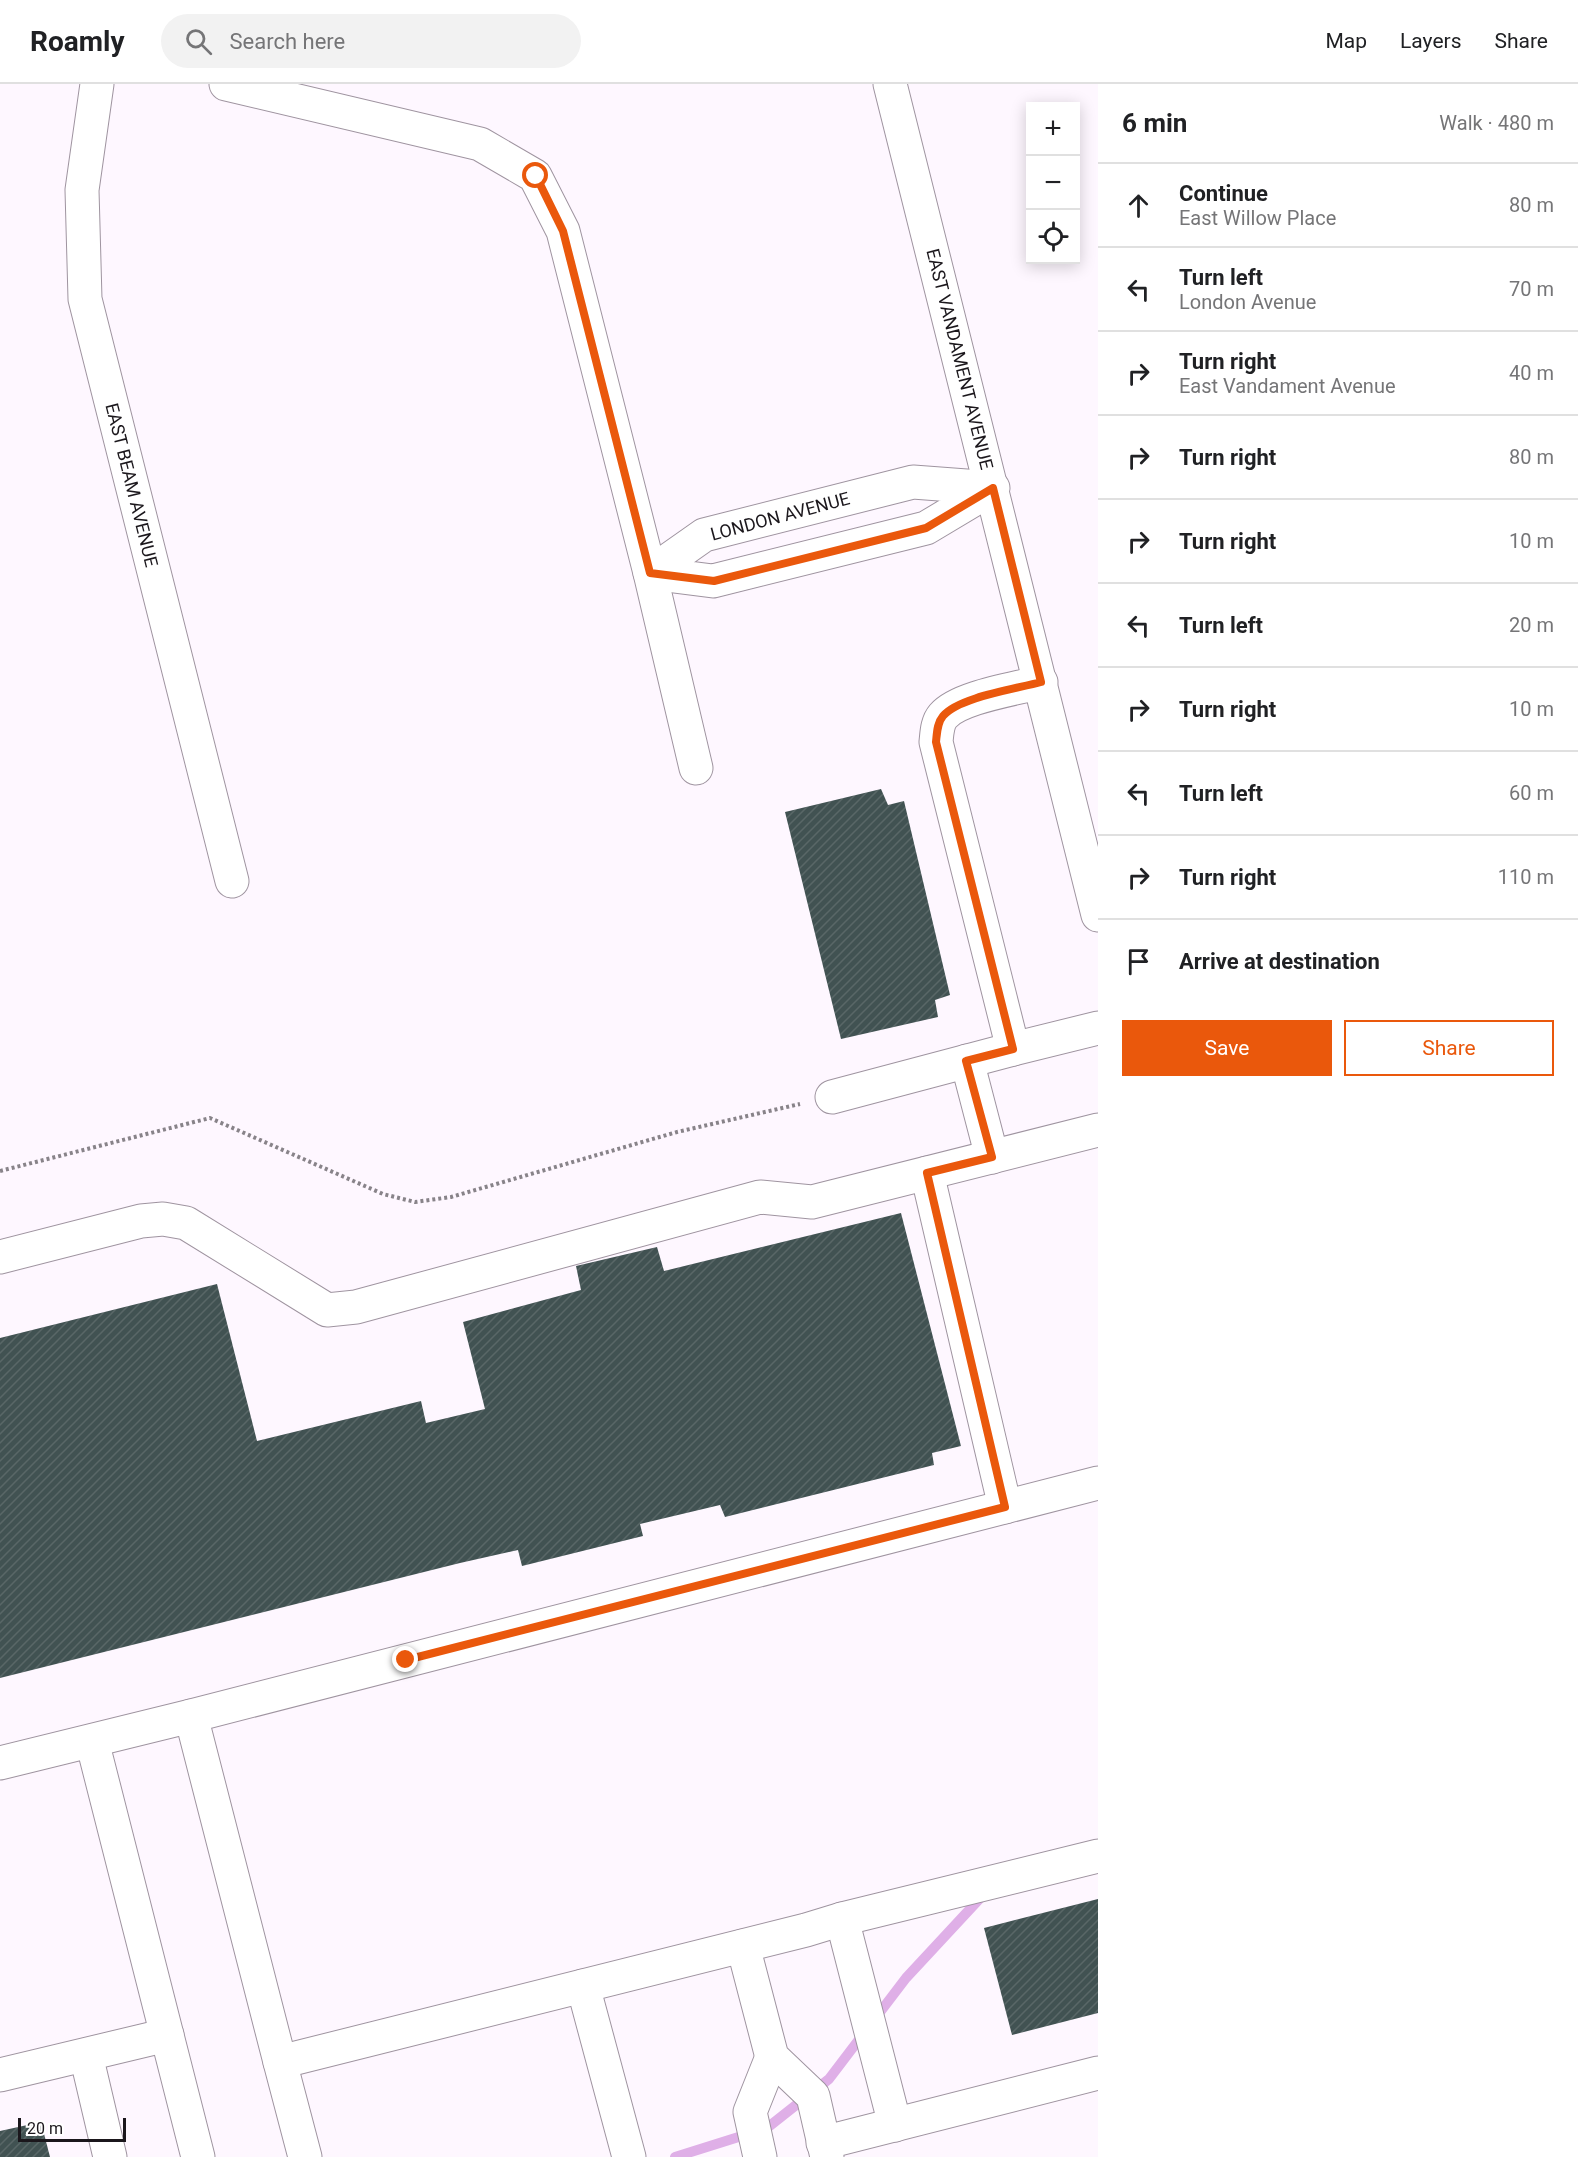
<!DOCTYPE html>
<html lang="en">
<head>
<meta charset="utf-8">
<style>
	:root { --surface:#fff; --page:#f2f2f2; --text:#202124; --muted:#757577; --line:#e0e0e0; --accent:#ea580c }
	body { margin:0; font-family:Roboto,sans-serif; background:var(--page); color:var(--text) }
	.controls { position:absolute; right:18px; top:18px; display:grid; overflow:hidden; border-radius:0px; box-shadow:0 3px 15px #0003 }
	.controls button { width:54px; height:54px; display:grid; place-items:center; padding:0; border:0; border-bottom:2px solid var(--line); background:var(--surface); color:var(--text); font:30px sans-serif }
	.scale { position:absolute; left:18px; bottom:15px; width:108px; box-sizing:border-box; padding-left:6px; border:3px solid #1b171c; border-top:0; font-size:16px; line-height:21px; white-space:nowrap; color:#1b171c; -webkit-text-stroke:4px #fff; paint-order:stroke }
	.stop { position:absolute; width:18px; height:18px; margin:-14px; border:4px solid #ea580c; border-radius:50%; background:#fff }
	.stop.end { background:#ea580c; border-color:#fff; box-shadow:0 2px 6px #0008 }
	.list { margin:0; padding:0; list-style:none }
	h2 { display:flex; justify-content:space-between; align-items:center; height:78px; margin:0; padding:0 24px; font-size:26px }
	h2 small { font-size:20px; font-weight:400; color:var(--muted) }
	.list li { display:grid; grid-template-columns:39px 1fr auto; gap:18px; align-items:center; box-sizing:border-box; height:84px; padding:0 24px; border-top:2px solid var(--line) }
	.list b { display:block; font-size:22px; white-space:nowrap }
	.list p { margin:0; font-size:20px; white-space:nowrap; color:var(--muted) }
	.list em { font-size:20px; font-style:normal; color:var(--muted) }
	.actions { display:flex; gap:12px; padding:18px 24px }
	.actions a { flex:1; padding:14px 0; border:2px solid var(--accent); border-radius:0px; text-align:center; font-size:21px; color:var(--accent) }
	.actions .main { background:var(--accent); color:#fff }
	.icon { flex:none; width:33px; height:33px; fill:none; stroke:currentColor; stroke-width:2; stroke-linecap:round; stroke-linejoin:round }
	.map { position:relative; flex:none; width:1098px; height:2073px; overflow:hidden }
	header { display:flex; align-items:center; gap:36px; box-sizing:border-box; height:84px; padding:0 30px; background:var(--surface); border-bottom:2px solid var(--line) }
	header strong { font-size:28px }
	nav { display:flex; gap:33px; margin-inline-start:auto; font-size:21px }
	.search { width:420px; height:54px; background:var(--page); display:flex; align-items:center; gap:15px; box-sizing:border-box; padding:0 21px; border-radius:33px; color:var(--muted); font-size:22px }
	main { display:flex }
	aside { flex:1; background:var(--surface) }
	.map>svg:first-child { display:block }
</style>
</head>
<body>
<header>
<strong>Roamly</strong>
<div class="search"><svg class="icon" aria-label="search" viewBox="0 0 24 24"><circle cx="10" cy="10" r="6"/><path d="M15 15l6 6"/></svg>Search here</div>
<nav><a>Map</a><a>Layers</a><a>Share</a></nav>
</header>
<main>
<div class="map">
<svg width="1098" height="2073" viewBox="0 0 1098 2073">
	<defs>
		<pattern id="building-hatch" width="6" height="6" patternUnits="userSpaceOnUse" patternTransform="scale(1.5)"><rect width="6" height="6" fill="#415252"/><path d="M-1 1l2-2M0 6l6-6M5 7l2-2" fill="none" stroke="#596767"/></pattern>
	</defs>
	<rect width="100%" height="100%" fill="#fef7ff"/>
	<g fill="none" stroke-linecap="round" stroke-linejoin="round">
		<!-- stream -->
		<g stroke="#dfafe7" stroke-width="10">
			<polyline points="874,1936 906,1894 984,1810"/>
			<polyline points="675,2073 767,2044 829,1995 864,1949"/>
		</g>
	</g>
	<!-- building -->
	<g fill="url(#building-hatch)">
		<polygon points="881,705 888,721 904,717 950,911 935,916 938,933 841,955 785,728"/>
		<polygon points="901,1129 961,1362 932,1369 934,1381 725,1433 720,1421 640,1440 643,1452 522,1482 518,1466 460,1479 0,1594 0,1254 217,1200 257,1357 421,1317 426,1339 485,1325 463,1238 581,1206 576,1182 657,1163 664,1187"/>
		<polygon points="1098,1815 1098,1929 1012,1951 984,1844"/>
		<polygon points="41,2038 50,2073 0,2073 0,2047"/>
	</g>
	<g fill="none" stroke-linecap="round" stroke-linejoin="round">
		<defs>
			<g id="minor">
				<polyline points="97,0 82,106 85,215 232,797"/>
				<polyline points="226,0 480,60 535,92 563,147 650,489 696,684"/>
				<polyline points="890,0 1098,831"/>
				<polygon points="913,398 993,404 926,444 713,497 650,489 704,451"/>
				<path d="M1041,598C1016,605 959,613 943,632C937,639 937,649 936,658L1013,965L1098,944"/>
				<polyline points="967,977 992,1073"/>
				<polyline points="832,1013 1013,965"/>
				<polyline points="927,1089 1005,1423"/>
				<polyline points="0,1173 141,1137 163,1135 186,1139 327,1226 356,1223 760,1113 812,1118 1098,1046"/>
				<polyline points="191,1632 280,1978"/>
				<polyline points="92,1657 198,2073"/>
				<polyline points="0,1679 191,1632 1098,1399"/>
				<polyline points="842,1835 895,2041"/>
				<polyline points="743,1862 772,1973 813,2012 827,2073"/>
				<polyline points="583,1902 629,2073"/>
				<polyline points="86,1971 110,2073"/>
				<polyline points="0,1991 167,1951"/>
				<polyline points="823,2059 1098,1989"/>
				<polyline points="305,2073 280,1978 806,1846 842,1835 1098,1772"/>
				<polyline points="760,2073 750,2028 772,1973"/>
			</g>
		</defs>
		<!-- minor casing -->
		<use href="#minor" stroke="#9f94a0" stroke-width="35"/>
		<!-- path -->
		<polyline stroke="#888389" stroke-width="4" stroke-dasharray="3 3" stroke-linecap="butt" points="0,1087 210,1034 383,1110 415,1118 451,1113 677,1048 800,1020"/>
		<!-- minor -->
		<use href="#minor" stroke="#fff" stroke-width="33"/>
	</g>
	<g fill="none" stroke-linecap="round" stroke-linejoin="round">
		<!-- route -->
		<path stroke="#ea580c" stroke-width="8" d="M406,1576L1005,1423L927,1089L992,1073L966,977L1013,965L936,658C937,649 937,639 943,632C959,613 1016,605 1041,598L993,404L926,444L714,497L650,489L563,147L536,92"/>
	</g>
	<g text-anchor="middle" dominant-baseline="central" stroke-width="6" stroke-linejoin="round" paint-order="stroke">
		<!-- street labels -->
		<g font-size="18" fill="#1b171c" stroke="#fff">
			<text transform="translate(960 275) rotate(76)">EAST VANDAMENT AVENUE</text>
			<text transform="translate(132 401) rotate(76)">EAST BEAM AVENUE</text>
			<text transform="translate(780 432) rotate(-15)">LONDON AVENUE</text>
		</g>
	</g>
</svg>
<div class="controls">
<button>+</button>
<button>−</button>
<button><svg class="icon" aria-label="locate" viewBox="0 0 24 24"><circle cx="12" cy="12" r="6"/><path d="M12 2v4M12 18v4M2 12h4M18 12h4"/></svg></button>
</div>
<div class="scale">20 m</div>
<div class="stop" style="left:536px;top:92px"></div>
<div class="stop end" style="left:406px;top:1576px"></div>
</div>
<aside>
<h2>6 min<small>Walk · 480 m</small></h2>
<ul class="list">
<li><svg class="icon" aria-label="ahead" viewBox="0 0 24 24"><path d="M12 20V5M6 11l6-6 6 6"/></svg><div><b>Continue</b><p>East Willow Place</p></div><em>80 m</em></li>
<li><svg class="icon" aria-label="left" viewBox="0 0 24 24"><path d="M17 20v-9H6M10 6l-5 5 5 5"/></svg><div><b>Turn left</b><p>London Avenue</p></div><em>70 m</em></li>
<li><svg class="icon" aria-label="right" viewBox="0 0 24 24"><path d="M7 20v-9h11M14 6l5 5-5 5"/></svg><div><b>Turn right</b><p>East Vandament Avenue</p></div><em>40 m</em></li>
<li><svg class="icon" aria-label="right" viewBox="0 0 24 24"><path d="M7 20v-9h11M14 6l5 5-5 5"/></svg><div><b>Turn right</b></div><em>80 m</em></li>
<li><svg class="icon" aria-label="right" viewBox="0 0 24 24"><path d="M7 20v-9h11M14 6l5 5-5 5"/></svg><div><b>Turn right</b></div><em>10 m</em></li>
<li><svg class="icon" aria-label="left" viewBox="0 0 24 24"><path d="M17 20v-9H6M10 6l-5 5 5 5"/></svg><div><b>Turn left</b></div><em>20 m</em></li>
<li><svg class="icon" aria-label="right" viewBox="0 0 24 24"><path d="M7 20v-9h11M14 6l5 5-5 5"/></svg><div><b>Turn right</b></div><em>10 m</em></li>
<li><svg class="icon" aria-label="left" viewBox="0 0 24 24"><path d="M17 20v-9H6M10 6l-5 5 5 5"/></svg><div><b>Turn left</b></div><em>60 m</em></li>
<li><svg class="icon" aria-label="right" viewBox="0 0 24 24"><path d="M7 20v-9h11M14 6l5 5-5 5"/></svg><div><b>Turn right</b></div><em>110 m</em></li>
<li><svg class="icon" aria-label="arrive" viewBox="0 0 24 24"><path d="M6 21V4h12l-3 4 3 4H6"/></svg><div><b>Arrive at destination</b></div></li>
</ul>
<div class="actions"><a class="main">Save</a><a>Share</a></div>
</aside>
</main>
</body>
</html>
